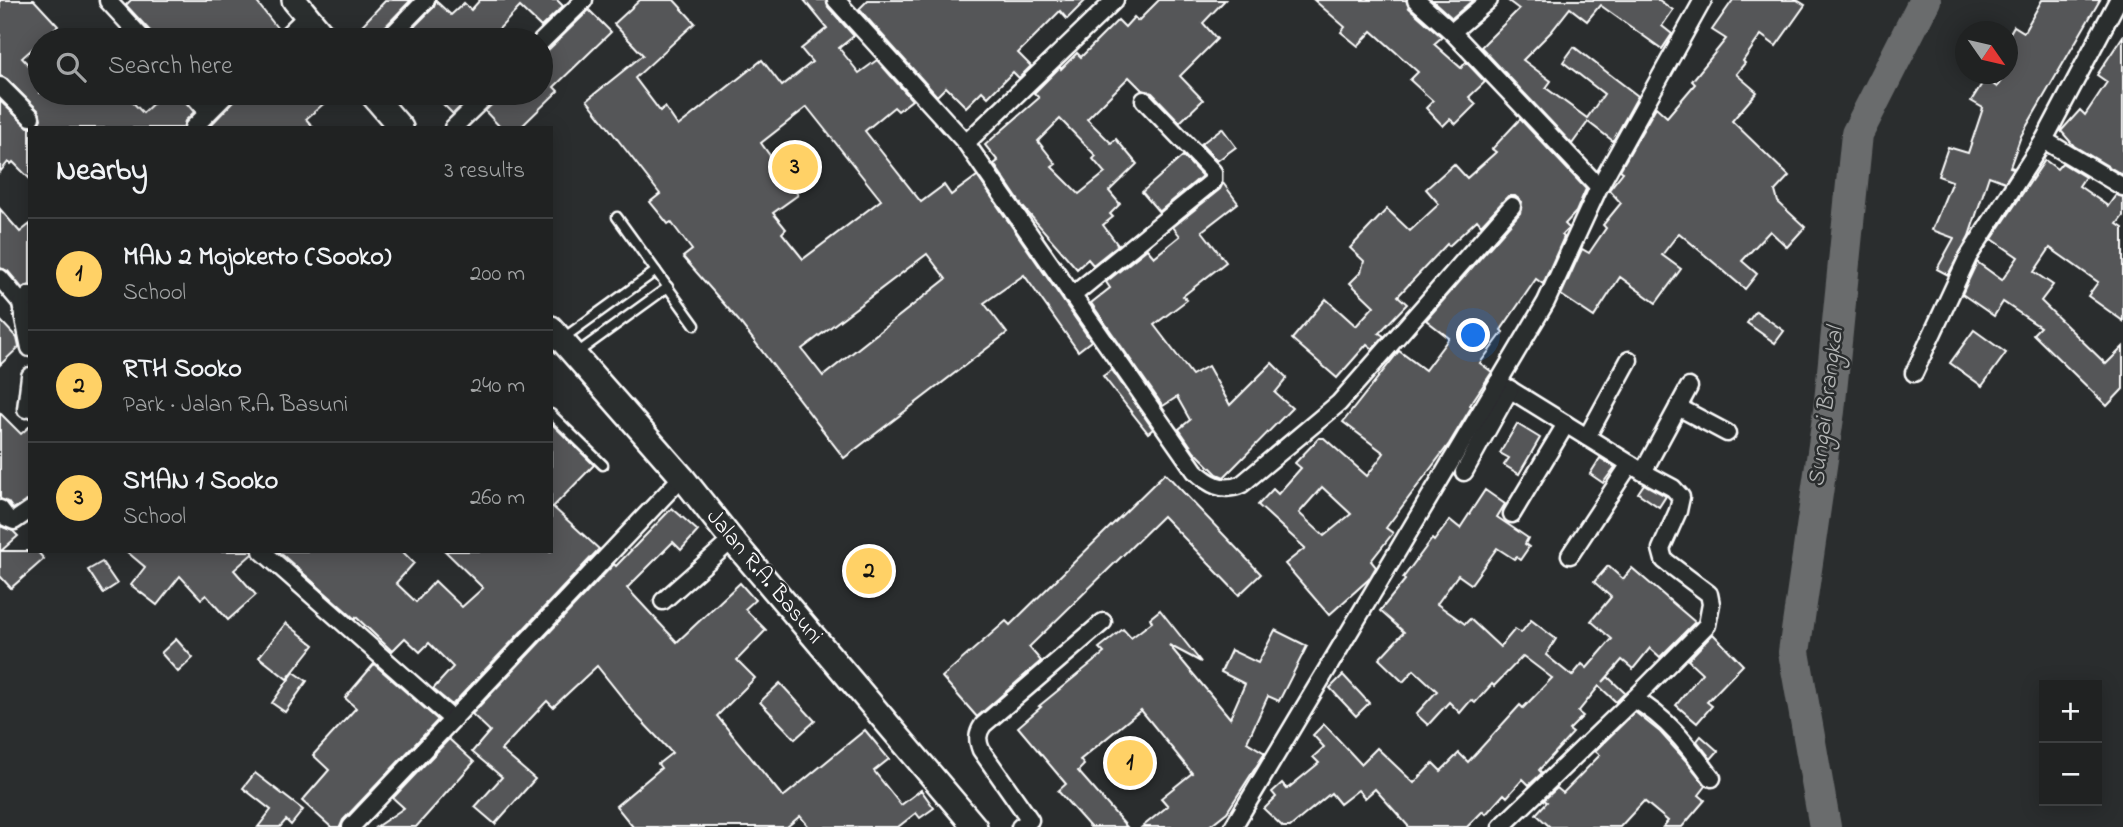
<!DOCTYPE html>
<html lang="en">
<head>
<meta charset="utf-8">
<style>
	:root { --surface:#202222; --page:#282a2a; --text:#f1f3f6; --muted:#a2a4a5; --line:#3d3f40; --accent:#ffd166 }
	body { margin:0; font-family:"Indie Flower",sans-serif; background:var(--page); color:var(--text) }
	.controls { position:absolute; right:21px; bottom:21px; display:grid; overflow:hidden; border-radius:0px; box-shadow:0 4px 18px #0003 }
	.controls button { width:63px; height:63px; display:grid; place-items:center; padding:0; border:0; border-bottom:2px solid var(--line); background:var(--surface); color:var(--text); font:35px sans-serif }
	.compass { position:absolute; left:1955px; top:21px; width:63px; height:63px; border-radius:50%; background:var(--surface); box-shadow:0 4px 18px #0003; rotate:124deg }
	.you { position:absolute; left:1474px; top:336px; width:24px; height:24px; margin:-18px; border:5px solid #fff; border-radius:50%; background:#1a73e8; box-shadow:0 0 0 10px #1a73e833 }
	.badge { display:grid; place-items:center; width:46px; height:46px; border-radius:50%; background:var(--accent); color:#111; font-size:23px; font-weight:700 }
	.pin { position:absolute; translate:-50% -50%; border:4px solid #fff; box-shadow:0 2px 7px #0006 }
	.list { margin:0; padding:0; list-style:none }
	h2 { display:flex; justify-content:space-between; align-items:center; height:91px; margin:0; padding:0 28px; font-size:30px }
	h2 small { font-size:23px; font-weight:400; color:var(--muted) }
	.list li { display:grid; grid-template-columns:46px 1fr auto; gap:21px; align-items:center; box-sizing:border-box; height:112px; padding:0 28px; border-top:2px solid var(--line) }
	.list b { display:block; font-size:26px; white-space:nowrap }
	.list p { margin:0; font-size:23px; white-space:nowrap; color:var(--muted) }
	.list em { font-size:23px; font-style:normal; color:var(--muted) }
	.icon { flex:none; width:38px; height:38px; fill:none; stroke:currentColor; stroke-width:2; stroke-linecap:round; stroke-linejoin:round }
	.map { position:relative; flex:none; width:2123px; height:827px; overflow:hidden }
	.search { position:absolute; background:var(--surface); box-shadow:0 4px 18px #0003; left:28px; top:28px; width:525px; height:77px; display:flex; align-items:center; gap:18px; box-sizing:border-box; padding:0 24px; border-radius:38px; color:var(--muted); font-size:26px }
	.panel { position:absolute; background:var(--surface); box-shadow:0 4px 18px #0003; left:28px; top:126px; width:525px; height:427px; border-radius:0px }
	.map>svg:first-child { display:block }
</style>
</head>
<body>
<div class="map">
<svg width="2123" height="827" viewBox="0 0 2123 827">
	<rect width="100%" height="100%" fill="#2a2d2e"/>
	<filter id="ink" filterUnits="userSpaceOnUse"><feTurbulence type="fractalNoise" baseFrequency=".0143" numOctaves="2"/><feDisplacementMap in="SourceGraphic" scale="14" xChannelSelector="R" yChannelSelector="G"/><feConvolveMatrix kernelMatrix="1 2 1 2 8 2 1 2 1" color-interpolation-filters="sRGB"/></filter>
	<g filter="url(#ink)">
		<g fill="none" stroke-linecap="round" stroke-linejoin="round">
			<!-- river -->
			<polyline stroke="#6a6c6d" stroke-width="32" points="1825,827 1794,652 1829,411 1857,134 1925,0"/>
		</g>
		<!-- building -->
		<g fill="#555758" stroke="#fff" stroke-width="2" fill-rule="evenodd">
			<polygon points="0,0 34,0 58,26 22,58 40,77 40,93 124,93 143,113 164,93 181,93 183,99 194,112 185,121 183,128 30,128 30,179 13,162 11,164 8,162 0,172 0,101 28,127 38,125 41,119 38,110 7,79 0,76"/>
			<polygon points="131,0 255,0 278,29 265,40 154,40 152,33 126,5"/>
			<polygon points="386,0 411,0 379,33 377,40 348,40"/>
			<polygon points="480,0 557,0 563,6 541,27 520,7 497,31 507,40 401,40 434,7 436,1 451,15 464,3 471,10"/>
			<path d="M640,0H674L695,23L635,78L660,111L665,107L678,126L762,60L782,86L812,62L801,49L827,28L804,0H826L828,7L854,36L839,48L859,73L877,60L912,100L898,111L894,107L865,131L921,202L944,185L951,195L977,176L1091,341L1078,351L1024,275L984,303L1007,333L844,458L738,320L683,257L692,250L671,222L668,224L650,202L660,194L587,100L643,55L614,24ZM807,107L881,200L803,259L782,233L786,229L773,213L798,195L761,143ZM927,254L946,279L823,376L802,349Z"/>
			<polygon points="868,0 1086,0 1067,19 1060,11 1018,53 1031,66 1019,78 1013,72 988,97 982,91 966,107 946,87 937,96 859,9"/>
			<path d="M1159,0H1225L1203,23L1217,39L1180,76L1203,100L1180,122L1152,93L1142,90L1129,77L1087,119L1111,143L1116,139L1137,164L1109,191L1120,204L1110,214L1113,217L1103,225L1118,245L1093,265L1088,259L1077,269L1023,207L994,164L998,161L985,145L1039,98L1034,93L1060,67L1061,69L1077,53L1081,57L1118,20L1125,27L1134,17L1138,21ZM1060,119L1096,156L1093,159L1105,173L1079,194L1052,167L1056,164L1038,141Z"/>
			<polygon points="1314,0 1406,0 1409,8 1442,37 1434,44 1461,68 1466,62 1485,82 1469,97 1476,104 1456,124 1450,119 1443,126 1426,108 1433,101 1410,80 1418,72 1372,31 1358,46 1341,32 1345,27"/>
			<polygon points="1432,0 1473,0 1452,18"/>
			<polygon points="1507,0 1659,0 1673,10 1662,26 1672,34 1662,49 1600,5 1587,21 1570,8 1551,32 1523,60 1551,81 1546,88 1587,118 1604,94 1563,62 1574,47 1638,96 1613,141 1588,122 1572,144 1481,47 1519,9"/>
			<polygon points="1733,0 1797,0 1805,5 1776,46 1761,35 1743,61 1745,63 1736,74 1757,92 1732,121 1789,176 1775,191 1778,202 1805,227 1787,247 1770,231 1742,261 1757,274 1745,289 1679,233 1662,255 1681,269 1656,303 1620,277 1594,317 1561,295 1582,249 1589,253 1606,228 1603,225 1621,203 1609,190 1623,172 1620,170 1656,107 1667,117 1695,84 1692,81 1726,39 1712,30"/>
			<polygon points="2042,0 2100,0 2021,136 2010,167 2014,168 2005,182 1989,176 1969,236 1948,275 1937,269 1954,238 1932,230 1952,181 1938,176 1948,147 1968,153 1983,108 1971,101 1985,79 1997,87 2005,74 2007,74 2007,38 2014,26 2024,32"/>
			<polygon points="589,10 611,32 554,87 558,91 520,128 501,128 485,111 504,93 541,93 541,57"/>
			<polygon points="2123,36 2123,175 2074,146 2061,131 2080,110 2085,115 2107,82 2097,75"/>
			<polygon points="238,93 336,93 306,119 314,128 208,128 235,100"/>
			<polygon points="432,93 474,93 453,114"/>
			<path d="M1520,119L1586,189L1576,212L1565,224L1569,228L1562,235L1564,237L1543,284L1536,279L1501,330L1503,332L1480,363L1492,372L1470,405L1472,406L1449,444L1386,528L1393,533L1371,561L1376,567L1369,579L1329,615L1285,564L1305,548L1258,505L1273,489L1278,494L1301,468L1295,463L1319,438H1324L1367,476L1384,453L1343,422L1399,351L1425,370L1449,338L1426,320L1520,213L1522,202L1515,196H1508L1481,225L1477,220L1449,246L1447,244L1398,296L1407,304L1379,333L1384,336L1373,349L1367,344L1337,378L1292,339L1326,299L1356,326L1374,306L1350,283L1361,272L1364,261L1350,248L1387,209L1410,231L1439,204L1426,189L1454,164L1467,178L1496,152L1492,149ZM1322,487L1351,514L1324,536L1299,513Z"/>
			<polygon points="1222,128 1236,147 1217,161 1201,144"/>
			<polygon points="1183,156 1202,176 1159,212 1142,192"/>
			<polygon points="2045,160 2057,169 2062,163 2085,177 2079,186 2108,206 2116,195 2123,197 2123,216 2117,224 2123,228 2123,321 2088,296 2098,282 2050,248 2034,272 2053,285 2041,301 2106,364 2123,347 2123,389 2107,406 2033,334 2040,327 2003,302 1994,316 1962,294 1977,262 2002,280 2018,257 1992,239"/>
			<polygon points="1223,183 1238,203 1202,231 1226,262 1183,296 1187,300 1154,325 1192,375 1208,366 1230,405 1272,363 1287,378 1275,393 1292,408 1224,477 1217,474 1194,451 1179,429 1190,420 1177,397 1163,406 1091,303 1110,288 1106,282 1147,249 1154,257 1180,236 1173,227 1220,189"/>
			<polygon points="0,209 20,232 30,224 30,285 22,288 8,271 0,268"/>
			<polygon points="1756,311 1784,331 1775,343 1747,323"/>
			<polygon points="0,320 17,338 19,347 0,365"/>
			<polygon points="1974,330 2006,353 1982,386 1950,363"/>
			<polygon points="1112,370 1153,429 1148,433 1103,376"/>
			<polygon points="0,413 21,434 30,426 30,500 13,509 8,502 0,499"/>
			<polygon points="551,423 594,465 553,507 599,549 452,705 433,689 453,667 429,643 420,652 405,638 392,651 356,617 355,619 278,551 402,551 414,563 396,583 416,602 435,581 462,607 483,588 445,551 551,551"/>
			<polygon points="1517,424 1540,438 1519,474 1504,465 1509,458 1500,453"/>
			<polygon points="1600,458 1615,467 1603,483 1590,474"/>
			<polygon points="1165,473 1261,574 1239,595 1163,516 1029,647 1041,661 977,717 942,677 1006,621 1010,625"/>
			<polygon points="1644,484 1666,496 1659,507 1638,493"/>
			<polygon points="1485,490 1505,504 1497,517 1528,538 1525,544 1529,547 1520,560 1516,557 1514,559 1497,548 1471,584 1458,575 1437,604 1465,624 1470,619 1500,647 1515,629 1521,633 1531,620 1556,639 1546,655 1572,676 1582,664 1587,668 1612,639 1591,621 1611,597 1594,582 1608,566 1623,579 1632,568 1695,622 1660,657 1650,648 1633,669 1622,660 1603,682 1608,677 1625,693 1616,702 1599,686 1578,712 1583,716 1569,730 1573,733 1539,770 1542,773 1529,785 1523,779 1507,797 1504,794 1486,814 1483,811 1467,827 1409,827 1375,789 1365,798 1358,790 1340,804 1331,793 1290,827 1283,827 1264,809 1276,797 1272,792 1282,783 1287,789 1319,763 1313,757 1324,747 1313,735 1324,724 1361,764 1377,748 1414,783 1433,763 1441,771 1459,753 1468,762 1520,705 1523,708 1552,678 1523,656 1494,686 1492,684 1475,703 1471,700 1460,713 1449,702 1428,725 1416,714 1437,691 1414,670 1403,682 1379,659 1404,632 1380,611 1405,580 1403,578 1432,539 1434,541 1450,520 1460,528"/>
			<polygon points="672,508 698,531 681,550 673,542 627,588 677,642 740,583 755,600 745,609 766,630 737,660 755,678 717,716 783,797 865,730 889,759 874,771 901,805 921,790 934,808 920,818 916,813 898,827 809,827 800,816 787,827 633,827 616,806 661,768 658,764 672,753 637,716 597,666 553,707 547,701 501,750 535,779 495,824 475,807 502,777 472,752 490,731 472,714 614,564 616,566"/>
			<polygon points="0,526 13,531 18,536 1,551 37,551 44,559 11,588 0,576"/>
			<polygon points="126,551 252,551 252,554 234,570 256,595 228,620 206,595 201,599 180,576 157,605 131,585 145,567"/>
			<polygon points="102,562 117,584 103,593 88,570"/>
			<polygon points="1160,610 1201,662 1169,645 1230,718 1245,684 1221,672 1231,650 1258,663 1275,630 1307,646 1279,701 1268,696 1247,742 1265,753 1227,812 1208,827 1142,827 1168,806 1161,798 1192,773 1141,710 1080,760 1084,765 1078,771 1127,827 1090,827 1058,791 1066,784 1018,727 1041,707 1039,706 1104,653 1099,648 1123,629 1131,638 1152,622 1150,618"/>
			<polygon points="286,623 314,645 287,679 259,657"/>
			<polygon points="1713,634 1743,665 1707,702 1712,706 1697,723 1676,705 1702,673 1688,660"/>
			<polygon points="176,639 193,658 178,672 161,653"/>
			<polygon points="374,664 438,720 343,820 340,827 331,827 302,801 329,770 313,755 356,708 345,698"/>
			<polygon points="294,672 307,681 285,712 272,703"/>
			<polygon points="1343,675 1369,703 1356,716 1330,688"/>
			<polygon points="780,683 815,721 795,739 760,702"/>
			<polygon points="1635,712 1660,732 1687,762 1706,786 1699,795 1705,800 1682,827 1663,827 1668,821 1644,801 1620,827 1550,827 1536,814 1547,802 1544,800 1557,788 1563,793 1600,755 1595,751"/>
			<polygon points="1701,736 1718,751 1711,759 1697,741"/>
			<polygon points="449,739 474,762 416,827 376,827 404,808 393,798"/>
			<polygon points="255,773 303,810 291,825 286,820 280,827 258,827 271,810 243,788"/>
		</g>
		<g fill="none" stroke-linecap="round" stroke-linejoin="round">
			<defs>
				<g id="service">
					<polyline points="617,217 695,325"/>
					<polyline points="562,339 656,271"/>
					<polyline points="577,353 668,287"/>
					<polyline points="551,414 603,465"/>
				</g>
				<g id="minor">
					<path d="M836,0L966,143L1195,471C1209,484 1223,493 1242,484L1339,403L1512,206"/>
					<polyline points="1416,0 1452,32 1599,187"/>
					<polyline points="108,1 144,40"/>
					<polyline points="1452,32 1489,0"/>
					<polyline points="282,40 307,16"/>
					<polyline points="387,40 426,0"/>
					<polyline points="541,42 584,0"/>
					<polyline points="0,86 31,117"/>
					<polyline points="191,93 208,112"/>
					<polyline points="193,128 228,93"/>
					<polyline points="453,128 489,93"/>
					<polyline points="2044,140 2123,187"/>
					<polyline points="966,143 1115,0"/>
					<polyline points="0,278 28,311"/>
					<polyline points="30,295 21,304 30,348"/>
					<polyline points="1072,296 1213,181 1213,172 1144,100"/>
					<polyline points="1914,373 1968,257 2044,140 2118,0"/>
					<polyline points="1498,382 1643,472 1673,488 1681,497 1678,511 1661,549 1664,560 1709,594 1711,604 1707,625 1634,699 1501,827"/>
					<polyline points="1678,407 1727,433"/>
					<polyline points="26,409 30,376"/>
					<polyline points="1587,437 1629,360"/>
					<polyline points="1464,472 1510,389"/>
					<polyline points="1643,472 1689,387"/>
					<polyline points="0,509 7,518 14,521 30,510"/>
					<polyline points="1512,514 1566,424"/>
					<polyline points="262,551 452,719"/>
					<polyline points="1570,555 1630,464"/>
					<polyline points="663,601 732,540"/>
					<path d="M1634,699C1668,718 1689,747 1712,778"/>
					<polyline points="351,827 682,477"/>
					<path d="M1020,827L1030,820L981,750C977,740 977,734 983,725L1103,622"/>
					<polyline points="1233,827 1546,302 1599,187 1703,0"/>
				</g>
				<g id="secondary">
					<polyline points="294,0 327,40"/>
					<polyline points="371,93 401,128"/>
					<polyline points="551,328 682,477 732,540 975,827"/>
				</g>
			</defs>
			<!-- service casing -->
			<use href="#service" stroke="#fff" stroke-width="13"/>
			<!-- minor casing -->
			<use href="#minor" stroke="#fff" stroke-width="21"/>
			<!-- secondary casing -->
			<use href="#secondary" stroke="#fff" stroke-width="28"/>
			<!-- service -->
			<use href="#service" stroke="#2a2d2e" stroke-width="8"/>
			<!-- minor -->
			<use href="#minor" stroke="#2a2d2e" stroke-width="16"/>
			<!-- secondary -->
			<use href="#secondary" stroke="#2a2d2e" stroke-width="23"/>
		</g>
	</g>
	<g text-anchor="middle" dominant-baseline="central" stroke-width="5" stroke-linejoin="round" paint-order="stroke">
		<!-- street labels -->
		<g font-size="23" fill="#fff" stroke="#2a2d2e">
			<text transform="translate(764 577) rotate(50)">Jalan R.A. Basuni</text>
		</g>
		<!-- water labels -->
		<g font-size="24" font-style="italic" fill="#b4b6b6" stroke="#2a2d2e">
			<text transform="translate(1827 407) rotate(-83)">Sungai Brangkal</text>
		</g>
	</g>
</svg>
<div class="controls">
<button>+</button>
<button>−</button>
</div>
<svg class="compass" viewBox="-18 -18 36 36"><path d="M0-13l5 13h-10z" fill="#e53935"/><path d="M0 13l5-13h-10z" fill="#a2a4a5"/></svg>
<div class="you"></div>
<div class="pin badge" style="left:1130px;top:763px">1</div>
<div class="pin badge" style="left:869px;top:571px">2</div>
<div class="pin badge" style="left:795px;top:167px">3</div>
<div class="search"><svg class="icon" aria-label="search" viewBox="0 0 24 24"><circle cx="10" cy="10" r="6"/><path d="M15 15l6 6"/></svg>Search here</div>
<section class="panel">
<h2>Nearby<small>3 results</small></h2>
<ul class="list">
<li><span class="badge">1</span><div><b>MAN 2 Mojokerto (Sooko)</b><p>School</p></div><em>200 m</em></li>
<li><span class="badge">2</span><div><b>RTH Sooko</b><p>Park · Jalan R.A. Basuni</p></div><em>240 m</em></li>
<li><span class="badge">3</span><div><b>SMAN 1 Sooko</b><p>School</p></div><em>260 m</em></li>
</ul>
</section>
</div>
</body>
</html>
